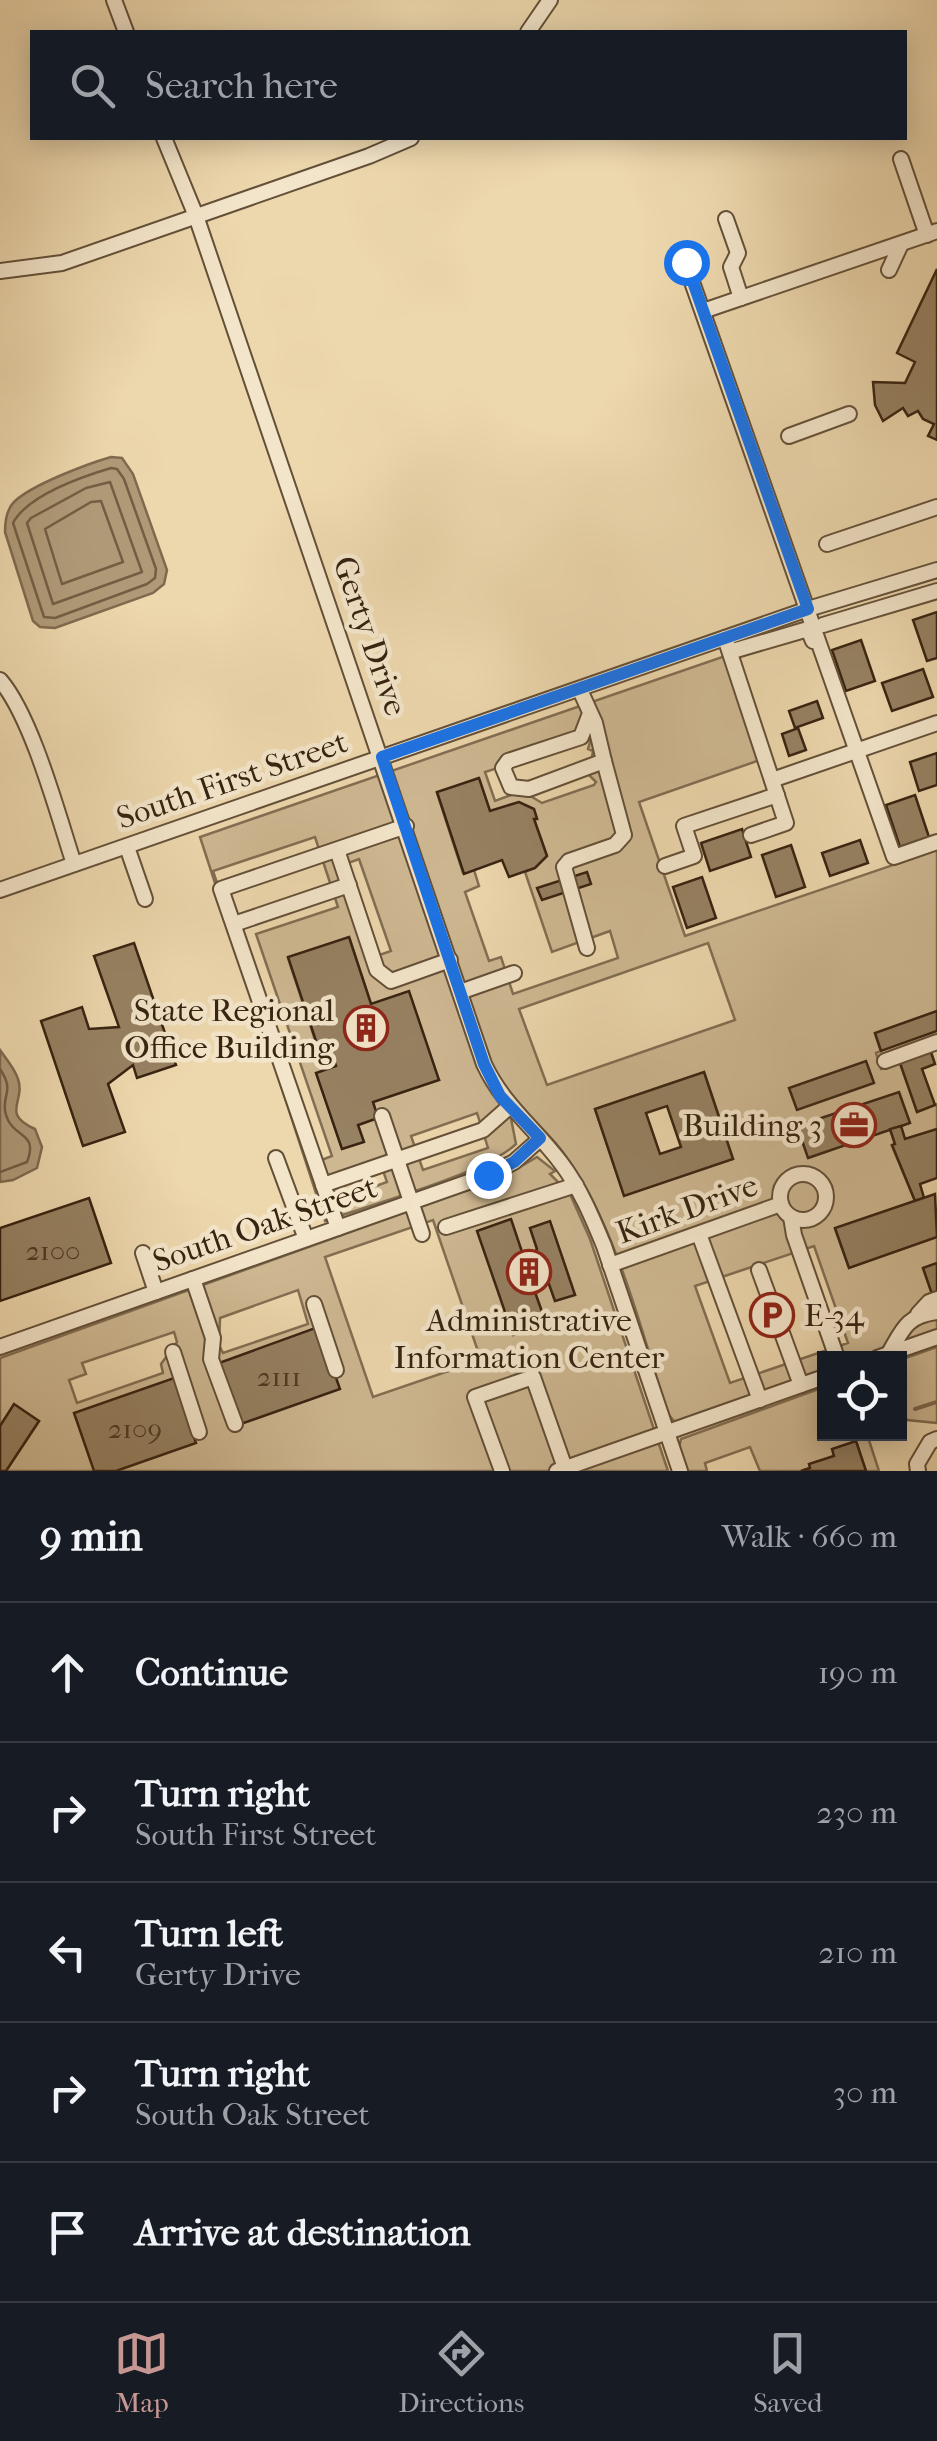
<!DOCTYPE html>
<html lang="en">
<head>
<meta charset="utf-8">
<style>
	:root { --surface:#171b24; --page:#20242c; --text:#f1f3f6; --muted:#9ea1a6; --line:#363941; --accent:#c59692 }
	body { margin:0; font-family:"IM FELL French Canon",serif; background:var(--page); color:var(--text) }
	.controls { position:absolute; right:30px; bottom:30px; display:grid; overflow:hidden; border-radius:0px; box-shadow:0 5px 25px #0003 }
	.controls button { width:90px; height:90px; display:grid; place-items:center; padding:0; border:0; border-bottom:2px solid var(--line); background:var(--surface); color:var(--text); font:50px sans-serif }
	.stop { position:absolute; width:30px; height:30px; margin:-22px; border:8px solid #1a73e8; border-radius:50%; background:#fff }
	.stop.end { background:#1a73e8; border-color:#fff; box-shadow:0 2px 10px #0008 }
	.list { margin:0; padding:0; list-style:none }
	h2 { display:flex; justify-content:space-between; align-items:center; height:130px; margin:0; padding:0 40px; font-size:42px }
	h2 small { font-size:32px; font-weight:400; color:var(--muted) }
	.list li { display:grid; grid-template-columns:65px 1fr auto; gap:30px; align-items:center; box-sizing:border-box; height:140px; padding:0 40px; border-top:2px solid var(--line) }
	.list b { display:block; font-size:38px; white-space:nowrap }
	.list p { margin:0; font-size:32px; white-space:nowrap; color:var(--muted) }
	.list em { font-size:32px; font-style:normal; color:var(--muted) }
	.icon { flex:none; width:55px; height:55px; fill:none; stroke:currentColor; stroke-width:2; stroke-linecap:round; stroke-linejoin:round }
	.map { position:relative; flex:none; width:937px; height:1471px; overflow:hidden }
	.search { position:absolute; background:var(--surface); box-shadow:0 5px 25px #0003; left:30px; right:30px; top:30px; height:110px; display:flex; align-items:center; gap:25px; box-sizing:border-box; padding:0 35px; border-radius:0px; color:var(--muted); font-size:38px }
	.sheet { height:830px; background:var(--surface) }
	nav { display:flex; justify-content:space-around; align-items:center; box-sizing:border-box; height:140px; border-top:2px solid var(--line); background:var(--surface); font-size:28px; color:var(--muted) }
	nav a { display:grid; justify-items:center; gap:5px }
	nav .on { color:var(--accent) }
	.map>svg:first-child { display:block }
</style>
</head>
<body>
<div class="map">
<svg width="937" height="1471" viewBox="0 0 937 1471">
	<rect width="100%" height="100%" fill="#edd7ad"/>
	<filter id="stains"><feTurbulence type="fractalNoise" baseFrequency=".002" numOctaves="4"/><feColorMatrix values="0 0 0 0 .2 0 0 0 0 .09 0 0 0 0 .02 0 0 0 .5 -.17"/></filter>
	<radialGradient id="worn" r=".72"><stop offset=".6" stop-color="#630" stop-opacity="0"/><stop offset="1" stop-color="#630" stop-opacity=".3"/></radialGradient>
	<!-- green -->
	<g fill="#ceb892" stroke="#826e52" stroke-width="2.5" fill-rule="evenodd">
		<path d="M725,656L760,760L639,802L685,936L937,850V1011L875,1034L881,1051L876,1053L881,1069L900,1063L917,1111L937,1104V1129L905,1139L901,1126L909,1123L797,1127L809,1158L890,1129L895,1144L892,1146L915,1201L835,1229L849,1268L937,1237V1263L923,1268L933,1296L937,1295V1332L862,1358H824V1371L680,1422H675L668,1414C640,1330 598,1142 509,1108L516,1144C486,1173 370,1205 325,1221L200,837ZM591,738L588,749L593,751L589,775L596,782L594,785L542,803L522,791L495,801L485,772ZM478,778L490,811L519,802L534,810L537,818L534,819L547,856L535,868L525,872L552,952L610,931L618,958L513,994L501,957L489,961L465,892L479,886L474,870L463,873L437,793ZM315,837L338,907L256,934L332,1156L311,1164L213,871ZM359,859L391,951L368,959L337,867ZM349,937L371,1004L439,1080L373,1102L378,1118L358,1125L363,1142L342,1149L317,1074L336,1066L331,1052L320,1055L288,958ZM708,943L735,1020L547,1085L519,1009ZM704,1072L733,1159L624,1195L595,1109ZM477,1113L488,1148L423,1170L411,1136ZM379,1159L387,1182L343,1198L334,1175ZM814,1246L848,1343L730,1383L695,1286Z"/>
		<path d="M537,1157L555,1171L550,1174L570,1194L590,1239L668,1471H6L39,1421L14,1405L0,1426V1358L503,1177ZM433,1220L481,1360L373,1397L325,1257ZM510,1220L526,1264L537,1249L530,1228L550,1222L575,1295L555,1301L549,1284L531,1281L546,1323L513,1334ZM298,1290L308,1324L223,1353L219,1345L220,1318ZM174,1332L177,1342L161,1364L163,1373L77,1403L69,1380L86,1374L82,1363Z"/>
		<polygon points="937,1347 937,1423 907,1420 900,1405 900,1360"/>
		<polygon points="824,1387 824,1434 867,1434 879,1471 866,1471 856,1441 833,1449 834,1456 810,1464 810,1468 801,1471 760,1471 750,1447 705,1463 707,1471 687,1471 679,1448 681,1439"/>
	</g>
	<!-- water -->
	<g fill="#af9a78" stroke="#7f6a4f" stroke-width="2.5">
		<path d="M111,457L122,458L133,474L167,570L164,584L153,593L55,628L40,627L33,621L5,532C5,522 6,510 14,502C31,485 87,464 111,457Z"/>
		<path d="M0,1050C6,1059 15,1069 18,1079C26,1102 0,1113 35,1129L42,1147L37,1168L13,1180L0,1182Z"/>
	</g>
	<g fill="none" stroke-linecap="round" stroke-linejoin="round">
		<!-- shore -->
		<g stroke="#735e44" stroke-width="2.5">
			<path d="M111,468L117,469L124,479L156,569L155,578L147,584L55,618L44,617L13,523C28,495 81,477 111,468Z"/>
			<polygon points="110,482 142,572 53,604 27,523 31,518 86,488"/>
			<polygon points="101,501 123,562 62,584 45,529 91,502"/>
			<path d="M0,1069C16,1093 0,1095 6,1115C13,1139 39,1131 27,1162L0,1172"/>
		</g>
		<!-- stream -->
		<polyline stroke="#7f6a4f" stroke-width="4" points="915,1409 937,1402"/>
	</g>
	<!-- building -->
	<g fill="#968162" stroke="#372311" stroke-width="2.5" fill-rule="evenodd">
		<polygon points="937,269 937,440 928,436 934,424 923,419 918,411 908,416 903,408 883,421 875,405 873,382 905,383 915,362 897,353"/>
		<polygon points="937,612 937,658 927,661 913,620"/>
		<polygon points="861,640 875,681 846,691 832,650"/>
		<polygon points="923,669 933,697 892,711 882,683"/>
		<polygon points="817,701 823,718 795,728 789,711"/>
		<polygon points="798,728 806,750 789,756 782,734"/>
		<polygon points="937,753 937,785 919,791 910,762"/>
		<polygon points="479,778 490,811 519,802 534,809 537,819 534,819 547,856 535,868 509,877 502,860 464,874 437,792"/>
		<polygon points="915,795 929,837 900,847 886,805"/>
		<polygon points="742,829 751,857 710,871 701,843"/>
		<polygon points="860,840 868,863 830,876 822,853"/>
		<polygon points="791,845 805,887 776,897 762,855"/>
		<polygon points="587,872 591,884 542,900 537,888"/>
		<polygon points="702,877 716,918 687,928 673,887"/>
		<polygon points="349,937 371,1004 409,991 439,1080 373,1102 378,1118 358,1125 364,1142 342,1149 316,1073 336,1066 331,1052 321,1056 288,957"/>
		<polygon points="134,943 176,1065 137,1078 133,1065 108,1084 125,1132 83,1146 41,1021 82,1007 89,1029 119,1027 94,956"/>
		<polygon points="937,1011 937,1031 881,1051 875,1033"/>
		<polygon points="931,1052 935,1064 922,1069 935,1105 917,1112 900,1063"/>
		<polygon points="866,1061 874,1083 797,1110 789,1088"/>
		<path d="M704,1072L733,1159L624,1196L595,1109ZM667,1106L681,1147L660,1154L646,1113Z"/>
		<polygon points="899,1092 910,1123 808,1158 797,1126"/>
		<polygon points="901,1126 905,1139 937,1129 937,1178 920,1184 924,1198 915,1201 892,1145 895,1144 890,1129"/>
		<polygon points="935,1194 937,1237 849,1268 835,1228"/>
		<polygon points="89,1198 111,1263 0,1301 0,1228"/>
		<polygon points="511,1219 526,1264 537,1249 530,1228 550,1221 575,1295 555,1301 549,1284 531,1281 546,1323 513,1335 477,1231"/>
		<polygon points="937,1263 937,1295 933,1297 923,1268"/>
		<polygon points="318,1327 340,1389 241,1424 219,1363"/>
		<polygon points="174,1378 196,1443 116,1471 94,1471 74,1413"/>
		<polygon points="14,1404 39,1421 6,1471 0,1471 0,1426"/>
		<polygon points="856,1441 866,1471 801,1471 810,1468 809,1464 834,1456 832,1449"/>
	</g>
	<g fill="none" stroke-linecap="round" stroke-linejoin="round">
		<defs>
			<g id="minor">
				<polyline points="114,0 126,32"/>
				<polyline points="528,32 550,0"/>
				<path d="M164,138L196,216L484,1064C503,1105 535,1128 561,1163C580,1188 592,1217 604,1246L680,1471"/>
				<polyline points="901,159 927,235"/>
				<polyline points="726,219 738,253 731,267 741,298"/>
				<polyline points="685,262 894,857 937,842"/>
				<polyline points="889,270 901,244"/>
				<polyline points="0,271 62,263 369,156 411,138"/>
				<polyline points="703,311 937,231"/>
				<polyline points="789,436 849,414"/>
				<polyline points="827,544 937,507"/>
				<polyline points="823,625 937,591"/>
				<polyline points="725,638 786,823 751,835"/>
				<polyline points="736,650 808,629 813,641"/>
				<path d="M0,680C32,717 58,815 74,864"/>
				<polyline points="580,690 595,723 604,761 529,789 511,787 503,768 508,761 581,737 589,716"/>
				<polyline points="772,780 937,723"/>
				<polyline points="127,847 145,899"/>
				<polyline points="337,850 377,970 391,981 450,960"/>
				<polyline points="665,866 694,856 684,826 777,795"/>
				<polyline points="0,890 808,609 937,570"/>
				<polyline points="234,924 349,885"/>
				<polyline points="587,948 564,867 569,861 615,845 624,835 604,761"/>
				<polyline points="460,992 514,973"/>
				<polyline points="885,1061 937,1042"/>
				<polyline points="382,1116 422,1234"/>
				<polyline points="276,1158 306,1239"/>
				<circle cx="803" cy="1197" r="23"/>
				<polyline points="323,1185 483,1130 509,1107"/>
				<polyline points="791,1217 794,1235 837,1358"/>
				<polyline points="446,1227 576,1185"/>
				<polyline points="338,1228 221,889 406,826"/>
				<polyline points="699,1234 760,1400"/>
				<polyline points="143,1253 156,1292"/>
				<polyline points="610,1265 781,1204"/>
				<polyline points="759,1270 801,1385"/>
				<polyline points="193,1279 213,1338 211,1359 235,1424"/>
				<polyline points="314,1304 336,1370"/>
				<polyline points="918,1314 929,1302 937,1299"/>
				<polyline points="0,1347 488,1175 514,1162 540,1139"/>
				<polyline points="173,1352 199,1432"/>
				<path d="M888,1355C903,1329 906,1316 937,1312"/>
				<polyline points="877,1358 937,1337"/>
				<polyline points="502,1471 475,1397 533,1377 565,1468"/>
				<polyline points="557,1471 824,1377"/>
				<polyline points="918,1471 917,1464 930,1442 937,1439"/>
			</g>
		</defs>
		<!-- minor casing -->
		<use href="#minor" stroke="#645038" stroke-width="18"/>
		<!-- minor -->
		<use href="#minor" stroke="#f3e5ca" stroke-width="14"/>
	</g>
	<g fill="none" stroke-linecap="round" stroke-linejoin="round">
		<!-- route -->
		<polyline stroke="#1a73e8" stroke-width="12" points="488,1175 514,1162 540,1138 500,1096 484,1064 382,757 808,609 686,262"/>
	</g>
	<!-- icons -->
	<defs>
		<symbol id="building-ring" viewBox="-11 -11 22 22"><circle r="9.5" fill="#f3e5ca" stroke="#8f2418" stroke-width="1.5"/><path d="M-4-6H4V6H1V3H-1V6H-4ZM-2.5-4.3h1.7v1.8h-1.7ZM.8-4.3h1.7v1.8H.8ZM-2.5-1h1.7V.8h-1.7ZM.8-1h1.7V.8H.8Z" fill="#8f2418"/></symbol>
		<symbol id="office-ring" viewBox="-11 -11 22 22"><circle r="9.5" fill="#f3e5ca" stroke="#8f2418" stroke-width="1.5"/><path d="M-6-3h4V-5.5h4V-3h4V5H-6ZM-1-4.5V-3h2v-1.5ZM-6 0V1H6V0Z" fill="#8f2418"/></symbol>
		<symbol id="parking-ring" viewBox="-11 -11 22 22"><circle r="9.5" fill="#f3e5ca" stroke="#8f2418" stroke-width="1.5"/><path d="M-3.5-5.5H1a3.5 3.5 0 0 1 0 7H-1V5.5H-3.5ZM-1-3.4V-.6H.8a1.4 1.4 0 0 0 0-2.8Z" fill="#8f2418"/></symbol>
	</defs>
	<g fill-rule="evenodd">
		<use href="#building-ring" x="341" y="1003" width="50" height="50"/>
		<use href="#office-ring" x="829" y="1100" width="50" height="50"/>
		<use href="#building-ring" x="504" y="1247" width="50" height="50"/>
		<use href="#parking-ring" x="747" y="1290" width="50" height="50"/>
	</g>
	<g text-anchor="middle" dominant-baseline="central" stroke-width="9" stroke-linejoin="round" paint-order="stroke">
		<!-- number labels -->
		<g font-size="28" fill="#4f3a25">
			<text x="53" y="1250">2100</text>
			<text x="279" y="1376">2111</text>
			<text x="135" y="1428">2109</text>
		</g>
		<!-- street labels -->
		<g font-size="32" fill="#372311" stroke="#f3e5ca">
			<text transform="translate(370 636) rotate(71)">Gerty Drive</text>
			<text transform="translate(232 780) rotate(-19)">South First Street</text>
			<text transform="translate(687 1209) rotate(-20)">Kirk Drive</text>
			<text transform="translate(265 1224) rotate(-19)">South Oak Street</text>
		</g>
		<!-- poi labels -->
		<g font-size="32" fill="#372311" stroke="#f3e5ca" text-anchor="end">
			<text x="334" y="1010">State Regional<tspan x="334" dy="37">Office Building</tspan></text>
			<text x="822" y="1125">Building 3</text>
			<text x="804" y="1315" text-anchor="start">E-34</text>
			<text x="529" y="1320" text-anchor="middle">Administrative<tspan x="529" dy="37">Information Center</tspan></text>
		</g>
	</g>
	<rect width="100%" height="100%" filter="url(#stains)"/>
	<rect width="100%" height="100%" fill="url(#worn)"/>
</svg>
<div class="controls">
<button><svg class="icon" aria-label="locate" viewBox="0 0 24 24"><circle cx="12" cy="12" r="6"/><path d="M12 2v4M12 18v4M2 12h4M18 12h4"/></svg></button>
</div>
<div class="stop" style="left:686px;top:262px"></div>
<div class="stop end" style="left:488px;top:1175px"></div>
<div class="search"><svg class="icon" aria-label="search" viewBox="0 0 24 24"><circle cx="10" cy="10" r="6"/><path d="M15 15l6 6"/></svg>Search here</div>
</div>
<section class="sheet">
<h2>9 min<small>Walk · 660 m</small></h2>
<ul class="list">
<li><svg class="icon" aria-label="ahead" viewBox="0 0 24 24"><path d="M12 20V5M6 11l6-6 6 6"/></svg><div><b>Continue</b></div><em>190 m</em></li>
<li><svg class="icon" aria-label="right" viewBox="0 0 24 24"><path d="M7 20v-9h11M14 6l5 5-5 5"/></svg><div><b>Turn right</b><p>South First Street</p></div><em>230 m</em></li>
<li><svg class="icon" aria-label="left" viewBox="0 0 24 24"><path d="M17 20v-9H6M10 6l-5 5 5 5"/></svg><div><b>Turn left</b><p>Gerty Drive</p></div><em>210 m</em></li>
<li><svg class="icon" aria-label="right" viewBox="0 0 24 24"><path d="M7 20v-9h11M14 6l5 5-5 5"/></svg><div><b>Turn right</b><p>South Oak Street</p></div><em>30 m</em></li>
<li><svg class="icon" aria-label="arrive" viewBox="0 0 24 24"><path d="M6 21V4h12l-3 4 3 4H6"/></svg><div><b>Arrive at destination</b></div></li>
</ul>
</section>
<nav>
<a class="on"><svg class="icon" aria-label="map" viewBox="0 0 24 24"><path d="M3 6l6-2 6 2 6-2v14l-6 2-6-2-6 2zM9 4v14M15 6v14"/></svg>Map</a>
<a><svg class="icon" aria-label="directions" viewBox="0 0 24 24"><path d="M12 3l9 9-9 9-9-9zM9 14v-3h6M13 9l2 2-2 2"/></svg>Directions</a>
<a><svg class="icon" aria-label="saved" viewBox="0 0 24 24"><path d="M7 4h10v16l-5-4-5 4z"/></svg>Saved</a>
</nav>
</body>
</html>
